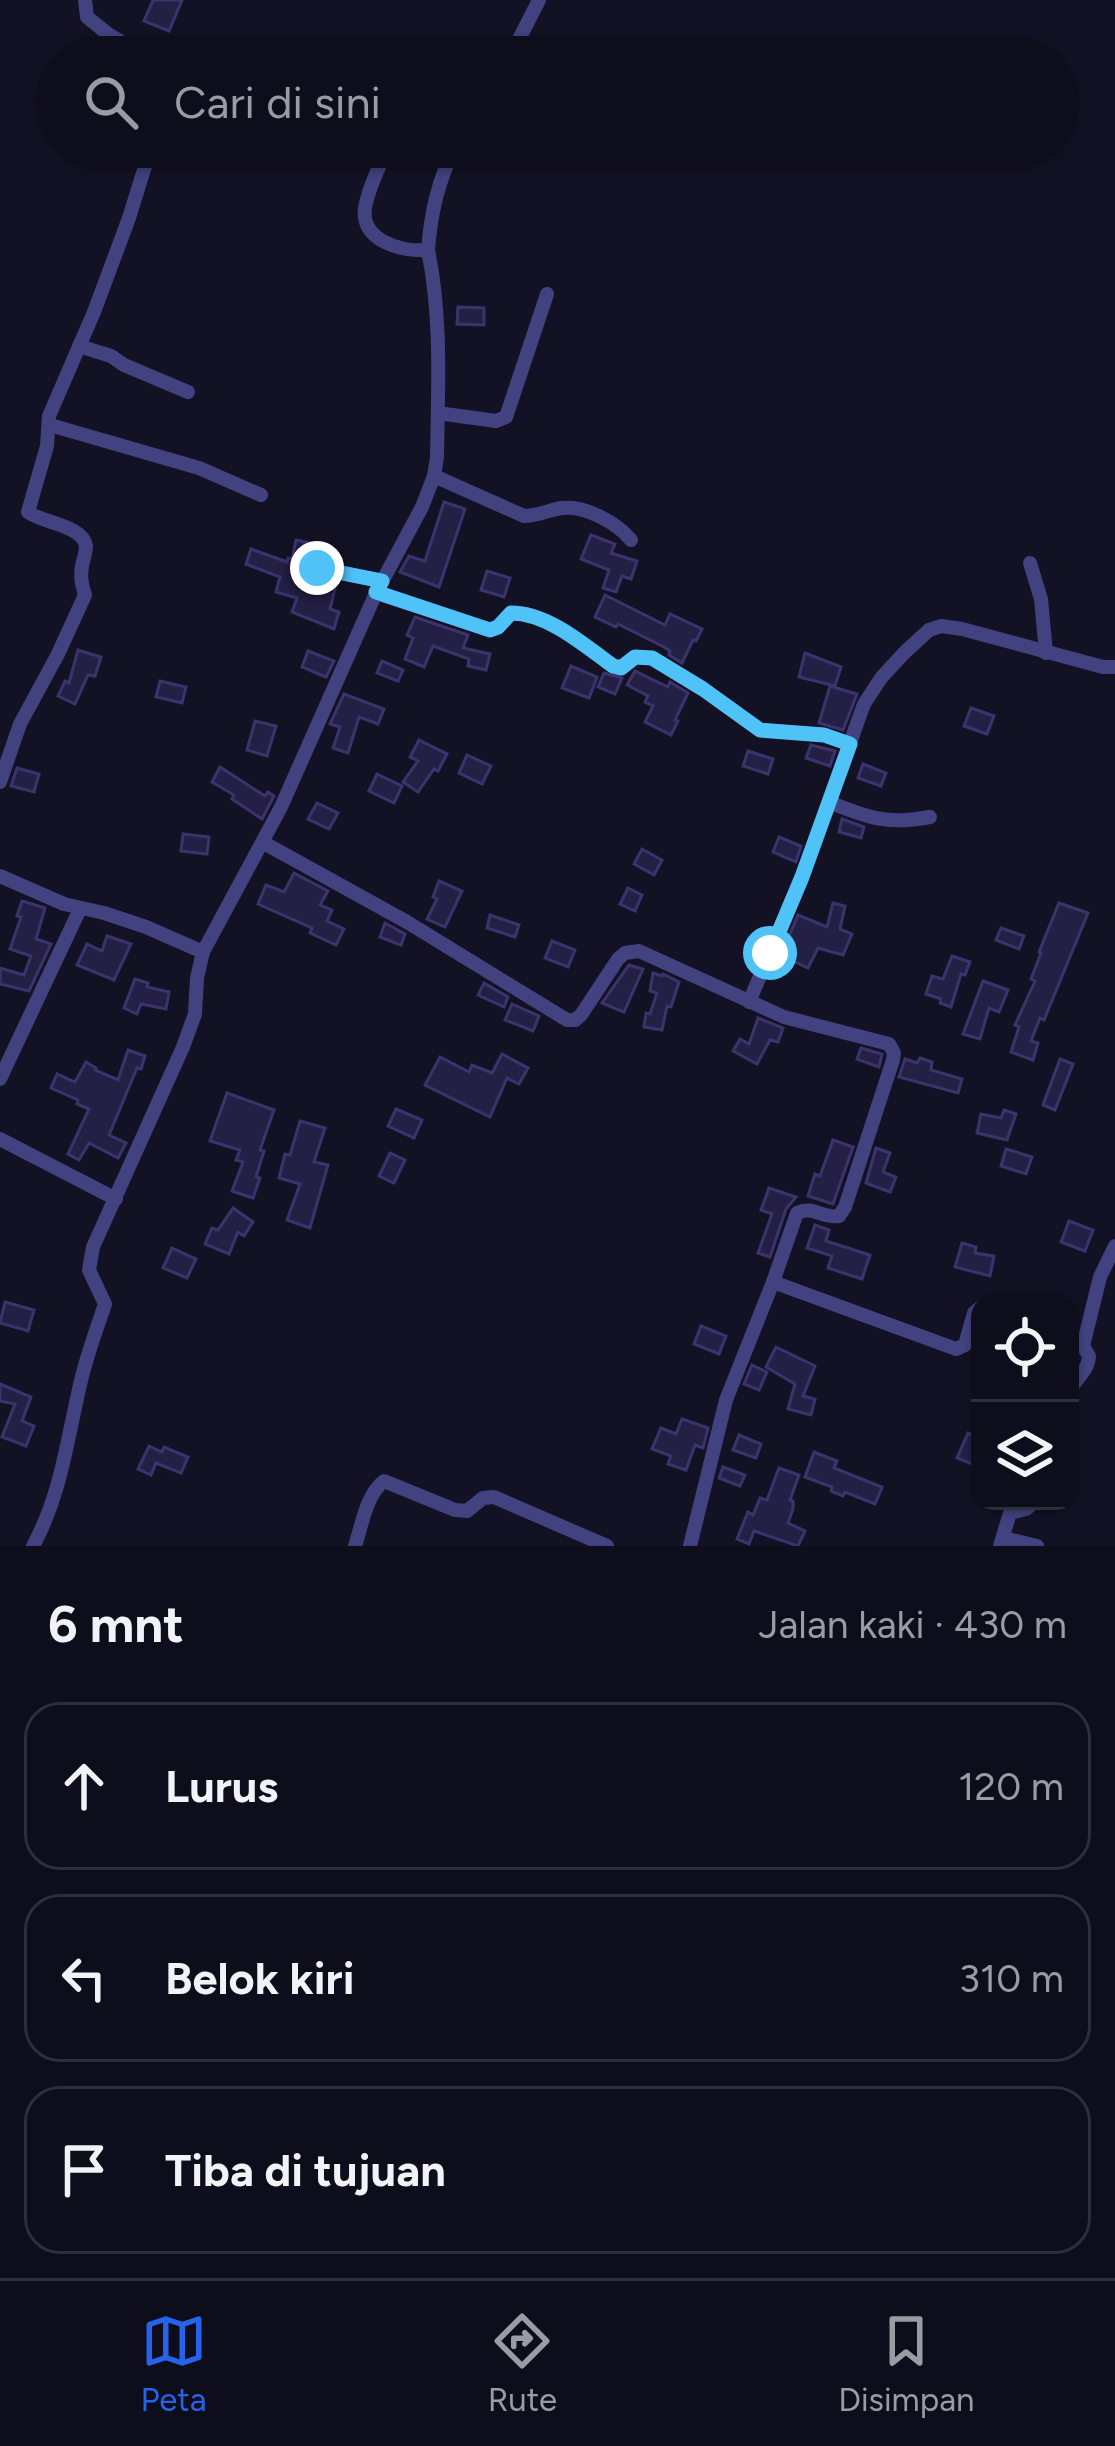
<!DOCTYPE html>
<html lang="id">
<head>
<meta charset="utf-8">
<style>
	:root { --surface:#0e0d1b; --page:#171624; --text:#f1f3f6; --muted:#9b9ca3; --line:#2e2d3a; --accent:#2563eb }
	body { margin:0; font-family:Figtree,sans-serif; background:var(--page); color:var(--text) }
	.controls { position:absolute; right:36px; bottom:36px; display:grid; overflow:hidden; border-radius:24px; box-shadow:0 3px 9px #0004 }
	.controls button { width:108px; height:108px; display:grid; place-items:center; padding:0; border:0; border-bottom:3px solid var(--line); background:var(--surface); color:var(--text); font:60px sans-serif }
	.stop { position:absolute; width:36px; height:36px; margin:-27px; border:9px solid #4fc3f7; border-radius:50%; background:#fff }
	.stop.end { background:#4fc3f7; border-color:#fff; box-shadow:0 3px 12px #0008 }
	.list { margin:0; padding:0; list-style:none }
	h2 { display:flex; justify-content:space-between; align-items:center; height:156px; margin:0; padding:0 48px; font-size:51px }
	h2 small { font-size:39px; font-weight:400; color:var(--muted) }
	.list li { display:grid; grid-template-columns:78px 1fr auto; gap:36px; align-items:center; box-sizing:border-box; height:168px; margin:0 24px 24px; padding:0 24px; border:3px solid var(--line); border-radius:36px }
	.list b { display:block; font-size:45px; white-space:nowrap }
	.list em { font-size:39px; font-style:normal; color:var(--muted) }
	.icon { flex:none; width:66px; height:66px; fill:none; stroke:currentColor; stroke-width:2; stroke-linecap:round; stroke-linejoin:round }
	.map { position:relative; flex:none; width:1115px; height:1546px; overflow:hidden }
	.search { position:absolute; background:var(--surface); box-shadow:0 3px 9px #0004; left:36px; right:36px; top:36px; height:132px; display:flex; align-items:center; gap:30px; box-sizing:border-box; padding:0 42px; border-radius:66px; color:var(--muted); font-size:45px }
	.sheet { height:732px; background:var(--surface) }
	nav { display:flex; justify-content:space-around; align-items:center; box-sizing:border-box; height:168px; border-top:3px solid var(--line); background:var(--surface); font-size:33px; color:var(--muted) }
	nav a { display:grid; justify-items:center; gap:6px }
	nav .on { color:var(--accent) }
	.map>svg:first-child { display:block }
</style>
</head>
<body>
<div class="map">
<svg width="1115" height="1546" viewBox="0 0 1115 1546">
	<rect width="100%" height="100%" fill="#131124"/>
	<!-- building -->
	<g fill="#241f44" stroke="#3c336d" stroke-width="3">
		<polygon points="153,0 182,0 169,31 144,21"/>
		<polygon points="458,307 484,308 484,325 457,324"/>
		<polygon points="444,502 465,509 439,587 400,572 409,556 425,561"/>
		<polygon points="591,535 615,544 611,553 637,561 631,579 622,576 616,592 603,588 609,570 581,559"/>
		<polygon points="296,540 319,545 316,557 306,565 308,575 305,583 335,589 330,609 339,612 334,629 292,612 297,598 276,592 280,577 246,564 251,549 287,562 288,558 292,559"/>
		<polygon points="487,571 510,578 504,597 481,590"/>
		<polygon points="605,595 665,625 670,614 702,629 696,641 693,640 682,663 669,655 670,651 664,647 618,624 616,627 595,617"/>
		<polygon points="415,617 468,635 463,648 490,654 486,670 468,666 469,659 433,646 424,667 405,659 413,638 407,635"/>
		<polygon points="78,650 101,657 95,676 88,675 75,704 58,696 65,681 69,683"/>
		<polygon points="308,651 334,661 326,677 302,667"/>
		<polygon points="805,653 841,667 835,686 799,677"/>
		<polygon points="382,661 403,670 398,681 377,673"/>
		<polygon points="571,666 597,677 589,698 562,688"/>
		<polygon points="635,671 668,687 670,682 688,693 675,720 678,721 671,735 645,722 653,706 645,702 648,696 627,685"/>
		<polygon points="604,673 622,678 615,694 598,687"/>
		<polygon points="160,681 186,687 182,703 156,697"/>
		<polygon points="830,686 857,694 843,730 819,723"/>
		<polygon points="344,694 384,709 378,724 359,717 348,753 333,748 340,727 330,724"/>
		<polygon points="971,708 994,716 987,734 964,726"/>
		<polygon points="255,721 276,726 267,756 247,750"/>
		<polygon points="419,740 447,754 438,771 434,769 418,792 403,782 418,761 410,757"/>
		<polygon points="811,745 835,751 830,766 806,758"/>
		<polygon points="748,751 773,759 768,774 743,766"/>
		<polygon points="467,755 491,766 482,784 459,773"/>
		<polygon points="863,764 886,773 881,786 858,778"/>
		<polygon points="220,767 265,796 268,792 274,796 262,819 232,799 234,795 212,782"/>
		<polygon points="17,768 39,774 34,792 11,786"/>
		<polygon points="377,774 402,786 394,803 369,791"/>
		<polygon points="317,803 338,813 329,829 308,819"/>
		<polygon points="842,819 864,827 861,838 839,832"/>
		<polygon points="183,834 209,837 207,854 181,851"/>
		<polygon points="779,837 801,846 796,862 773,852"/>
		<polygon points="642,849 662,860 654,875 634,864"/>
		<polygon points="294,873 328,891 320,905 332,910 327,921 344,929 336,945 310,933 312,928 258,904 266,885 284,892"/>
		<polygon points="439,881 462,891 445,927 427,919 437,899 433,897"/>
		<polygon points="628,888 642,895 635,911 620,904"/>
		<polygon points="22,901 45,908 36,939 51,944 29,991 0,984 0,968 24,975 31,956 10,949 21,917 17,916"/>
		<polygon points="833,903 845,906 840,929 852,934 843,955 818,948 808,968 781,955 798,915 827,927"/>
		<polygon points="1059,903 1088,913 1044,1020 1040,1018 1031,1041 1038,1043 1033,1060 1011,1052 1019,1027 1015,1025 1035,981 1031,979 1041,953 1039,952"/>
		<polygon points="490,915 519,925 515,937 487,928"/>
		<polygon points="385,923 405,934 401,945 380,937"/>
		<polygon points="1001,928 1024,936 1019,949 996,940"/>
		<polygon points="107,936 131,944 114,980 77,965 87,944 102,951"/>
		<polygon points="552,941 575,950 568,967 545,958"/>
		<polygon points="952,956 970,962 965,975 961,974 951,1007 940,1003 941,999 926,994 932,976 943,979"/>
		<polygon points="629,965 643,969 624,1012 602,1003"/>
		<polygon points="653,973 662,976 663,974 679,982 671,1007 667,1006 662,1030 644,1027 646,1013 650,1014 657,993 650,991"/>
		<polygon points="135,979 148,983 147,987 169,992 166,1009 141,1004 137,1014 124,1008"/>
		<polygon points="983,981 1008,990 999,1012 989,1008 980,1039 963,1034"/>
		<polygon points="484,983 508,997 504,1007 478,995"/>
		<polygon points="512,1004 539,1016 533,1031 505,1020"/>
		<polygon points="758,1018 783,1028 778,1042 770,1040 757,1064 733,1051 740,1039 749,1044"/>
		<polygon points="861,1048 882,1054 879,1067 857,1059"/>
		<polygon points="128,1050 145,1056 141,1069 137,1068 109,1135 126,1143 118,1158 89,1143 79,1160 68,1154 89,1109 77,1104 78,1100 51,1088 57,1074 75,1082 86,1062 96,1068 95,1070 118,1080"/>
		<polygon points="502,1054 528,1068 519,1084 507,1078 490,1117 425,1085 440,1057 469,1072 472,1065 492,1073"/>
		<polygon points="920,1058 932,1062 931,1070 962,1079 958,1093 899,1077 905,1059 917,1063"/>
		<polygon points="1060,1059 1073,1064 1055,1110 1043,1105"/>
		<polygon points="227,1093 274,1110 260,1150 264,1151 256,1177 260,1178 253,1198 232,1191 243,1162 236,1160 240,1150 210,1141"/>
		<polygon points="396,1109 422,1120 414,1138 388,1126"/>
		<polygon points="1004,1110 1016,1114 1007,1140 977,1133 981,1114 1001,1118"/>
		<polygon points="300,1121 325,1128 314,1162 328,1165 310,1228 287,1220 300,1184 279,1178 285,1154 290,1155"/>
		<polygon points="833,1140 853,1147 833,1204 808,1196 815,1174 820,1176"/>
		<polygon points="876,1148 890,1153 883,1172 896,1177 890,1192 866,1183"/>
		<polygon points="1006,1149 1032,1157 1026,1174 1001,1166"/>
		<polygon points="390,1153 405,1160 394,1183 379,1176"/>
		<polygon points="769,1188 796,1197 786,1209 770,1257 758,1253 772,1214 761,1210"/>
		<polygon points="233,1208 253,1222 244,1236 238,1232 229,1254 205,1244 212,1228 218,1230"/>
		<polygon points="1069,1221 1093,1230 1085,1251 1061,1242"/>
		<polygon points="815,1225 829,1230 826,1241 870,1255 862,1279 828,1268 832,1256 807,1248"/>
		<polygon points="962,1243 976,1247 975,1253 994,1256 990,1276 955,1267"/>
		<polygon points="172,1248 196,1259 187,1278 163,1268"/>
		<polygon points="5,1302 34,1310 28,1331 0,1323"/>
		<polygon points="701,1326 726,1336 719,1354 694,1344"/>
		<polygon points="776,1347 815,1366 803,1396 815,1399 811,1415 788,1409 795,1384 766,1367"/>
		<polygon points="752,1365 767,1372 759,1390 744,1384"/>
		<polygon points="0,1384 31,1397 22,1421 34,1426 26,1446 2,1437 15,1404 0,1401"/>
		<polygon points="682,1419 708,1428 703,1448 695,1445 686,1470 668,1464 671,1456 652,1449 661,1428 676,1434"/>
		<polygon points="968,1433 980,1438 980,1467 957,1458"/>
		<polygon points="739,1435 761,1444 756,1458 733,1450"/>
		<polygon points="149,1446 162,1452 164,1447 188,1457 181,1473 156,1463 151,1475 138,1469"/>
		<polygon points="814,1452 837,1461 834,1468 882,1487 875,1504 845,1492 843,1496 831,1491 832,1487 805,1477"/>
		<polygon points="723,1467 745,1475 740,1486 719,1478"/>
		<polygon points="779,1468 799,1475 790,1500 793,1501 793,1509 788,1523 805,1531 798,1546 754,1531 749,1544 737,1539 748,1512 753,1515 760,1498 767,1500"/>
	</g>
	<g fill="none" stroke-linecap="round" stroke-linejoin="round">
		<!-- street -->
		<g stroke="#41427f" stroke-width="14">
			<polyline points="85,0 87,17 108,34 147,57"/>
			<polyline points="510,57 539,0"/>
			<path d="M381,147L385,153C378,170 368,189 365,208C360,241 402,252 428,250C431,212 438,181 455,147"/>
			<polyline points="79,346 111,356 124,365 188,392"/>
			<polyline points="438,413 496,421 506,417 547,294"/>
			<polyline points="50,425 199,468 261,495"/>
			<path d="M434,476L524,516C538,516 548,510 562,508C585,505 617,523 631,540"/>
			<polyline points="1030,563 1041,599 1046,653"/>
			<polyline points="317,568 382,581"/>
			<path d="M376,593L490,630L498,627L511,613C548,613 584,645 613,666L621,667L635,657L652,658L703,689L760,730L824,735L850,744"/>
			<path d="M0,782L20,724L58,654L85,595C82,585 80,577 82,566C83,561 86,552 86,546C83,525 42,523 28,512L47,446L49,416L94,312L129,218L151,147"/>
			<path d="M829,802C868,818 888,825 930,817"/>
			<path d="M264,843L407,922L567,1020H575L581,1015L618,959L625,953L639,951L784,1017L889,1044L894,1053L893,1060L845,1207L839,1216C823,1219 813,1205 797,1213L773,1282L726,1400L690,1546"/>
			<polyline points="0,876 64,904 104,913 146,927 203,952"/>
			<polyline points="749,1002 802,877 864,704 881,678 904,653 929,630 941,626 962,629 1103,667 1115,667"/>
			<polyline points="0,1079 80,909"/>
			<polyline points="0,1139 116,1199"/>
			<polyline points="773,1282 956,1349 965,1345 974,1313 980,1308"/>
			<path d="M1070,1340L1083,1346L1089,1356C1088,1372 1076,1377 1070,1391"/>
			<polyline points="1083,1346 1100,1277 1115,1246"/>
			<polyline points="1003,1538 1037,1546"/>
			<path d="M33,1546C61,1495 67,1440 80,1385C86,1357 96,1331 105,1304L89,1270L93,1247L183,1047L195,1014L197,978L203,952L281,807L376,593L422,507L434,476L437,457C438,388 442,318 428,250"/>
			<path d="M355,1546C362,1525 366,1495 384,1481L455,1510L467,1511L483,1498L494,1497L607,1546"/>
			<polyline points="1000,1546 1010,1513 1026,1509 1036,1501"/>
		</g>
	</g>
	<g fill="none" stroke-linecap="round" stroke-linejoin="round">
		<!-- route -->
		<path stroke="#4fc3f7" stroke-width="15" d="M317,568L382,581L376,592L490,630L498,627L511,613C548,613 584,645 613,666L621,668L635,657L652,658L703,689L760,730L824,735L850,744L802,877L770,953"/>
	</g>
</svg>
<div class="controls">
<button><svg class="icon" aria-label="locate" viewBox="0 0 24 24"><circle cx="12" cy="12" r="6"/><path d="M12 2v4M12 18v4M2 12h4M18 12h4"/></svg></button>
<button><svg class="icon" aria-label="layers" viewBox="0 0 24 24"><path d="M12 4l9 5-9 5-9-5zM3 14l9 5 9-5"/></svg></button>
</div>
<div class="stop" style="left:770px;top:953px"></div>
<div class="stop end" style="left:317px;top:568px"></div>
<div class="search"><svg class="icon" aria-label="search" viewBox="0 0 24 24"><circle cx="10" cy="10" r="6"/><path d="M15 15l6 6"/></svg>Cari di sini</div>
</div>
<section class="sheet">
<h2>6 mnt<small>Jalan kaki · 430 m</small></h2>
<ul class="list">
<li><svg class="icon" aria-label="ahead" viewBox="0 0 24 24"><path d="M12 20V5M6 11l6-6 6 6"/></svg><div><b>Lurus</b></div><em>120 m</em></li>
<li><svg class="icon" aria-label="left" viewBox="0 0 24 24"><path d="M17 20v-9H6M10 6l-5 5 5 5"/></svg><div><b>Belok kiri</b></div><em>310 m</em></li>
<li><svg class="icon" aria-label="arrive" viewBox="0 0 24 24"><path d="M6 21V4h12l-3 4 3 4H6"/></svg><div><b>Tiba di tujuan</b></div></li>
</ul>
</section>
<nav>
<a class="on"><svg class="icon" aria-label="map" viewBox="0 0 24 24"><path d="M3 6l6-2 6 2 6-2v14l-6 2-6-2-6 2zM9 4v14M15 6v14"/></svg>Peta</a>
<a><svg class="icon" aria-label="directions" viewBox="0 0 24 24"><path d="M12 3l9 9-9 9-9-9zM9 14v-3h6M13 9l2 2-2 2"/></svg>Rute</a>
<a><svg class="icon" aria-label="saved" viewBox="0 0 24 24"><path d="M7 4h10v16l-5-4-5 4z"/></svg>Disimpan</a>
</nav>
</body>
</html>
